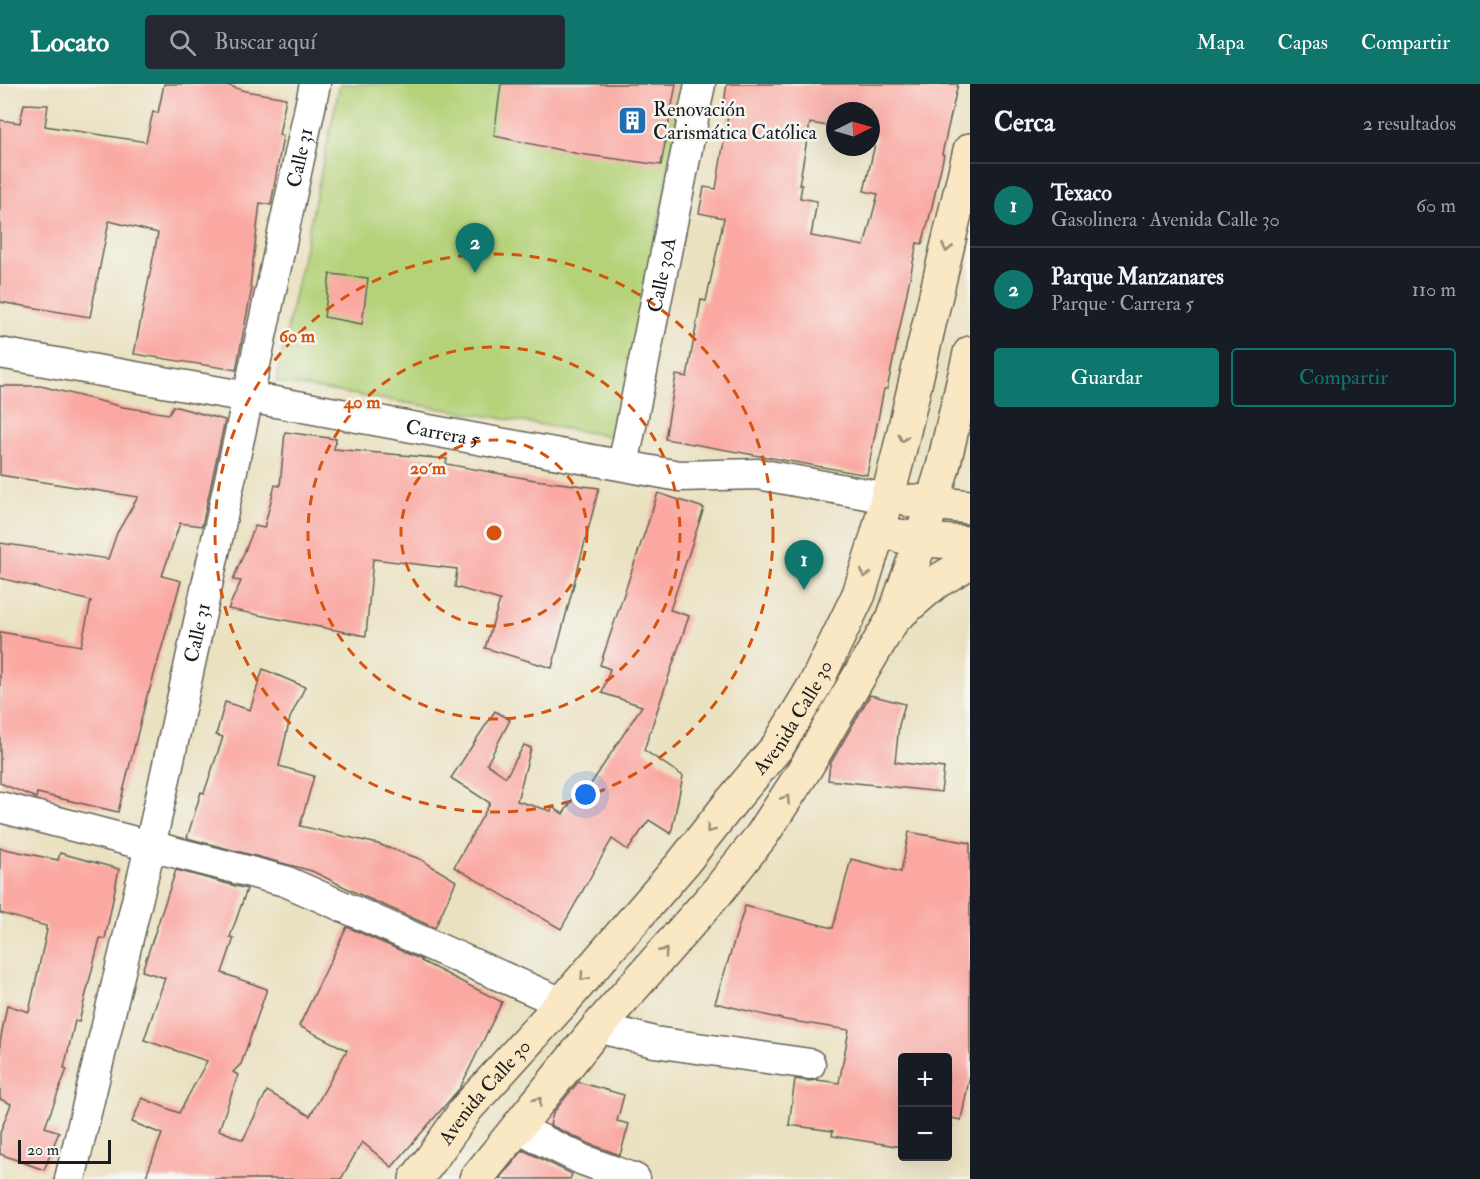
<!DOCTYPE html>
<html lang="es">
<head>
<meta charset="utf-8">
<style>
	:root { --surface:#171b24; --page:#242831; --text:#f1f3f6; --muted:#9ea1a6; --line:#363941; --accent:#0f766e }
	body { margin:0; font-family:"IM FELL Double Pica",serif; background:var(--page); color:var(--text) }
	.controls { position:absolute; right:18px; bottom:18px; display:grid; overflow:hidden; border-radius:6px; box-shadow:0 6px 24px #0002 }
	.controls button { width:54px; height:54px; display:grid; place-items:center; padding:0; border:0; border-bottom:2px solid var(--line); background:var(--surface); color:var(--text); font:30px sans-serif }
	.compass { position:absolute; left:826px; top:18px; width:54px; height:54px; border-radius:50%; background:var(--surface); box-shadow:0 6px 24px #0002; rotate:85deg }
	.scale { position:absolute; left:18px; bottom:15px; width:93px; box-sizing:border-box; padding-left:6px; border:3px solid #1c1c1c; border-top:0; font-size:16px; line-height:21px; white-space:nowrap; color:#1c1c1c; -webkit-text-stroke:4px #f6f6f2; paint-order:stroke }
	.you { position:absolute; left:586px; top:711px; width:21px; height:21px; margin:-15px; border:4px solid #fff; border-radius:50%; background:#1a73e8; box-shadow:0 0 0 9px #1a73e833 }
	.badge { display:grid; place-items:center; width:39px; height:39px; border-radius:50%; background:var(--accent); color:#fff; font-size:20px; font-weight:700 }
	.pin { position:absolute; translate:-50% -50px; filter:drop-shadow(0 2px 3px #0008) }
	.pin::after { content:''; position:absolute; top:32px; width:21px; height:18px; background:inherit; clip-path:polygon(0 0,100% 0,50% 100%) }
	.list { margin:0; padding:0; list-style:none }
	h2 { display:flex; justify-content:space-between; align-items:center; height:78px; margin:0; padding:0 24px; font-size:26px }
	h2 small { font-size:20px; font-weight:400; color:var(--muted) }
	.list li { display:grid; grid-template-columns:39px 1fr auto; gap:18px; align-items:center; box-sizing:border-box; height:84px; padding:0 24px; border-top:2px solid var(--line) }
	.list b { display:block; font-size:22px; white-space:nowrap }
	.list p { margin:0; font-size:20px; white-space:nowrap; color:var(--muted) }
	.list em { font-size:20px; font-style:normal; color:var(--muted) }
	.actions { display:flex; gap:12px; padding:18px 24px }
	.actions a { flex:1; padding:14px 0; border:2px solid var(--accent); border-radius:6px; text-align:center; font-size:21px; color:var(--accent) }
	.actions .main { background:var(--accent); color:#fff }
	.icon { flex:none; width:33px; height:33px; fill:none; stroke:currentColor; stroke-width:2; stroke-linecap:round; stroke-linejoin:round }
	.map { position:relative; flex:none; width:970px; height:1095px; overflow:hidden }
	header { display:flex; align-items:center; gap:36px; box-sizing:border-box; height:84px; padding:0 30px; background:var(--accent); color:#fff }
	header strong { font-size:28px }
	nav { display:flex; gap:33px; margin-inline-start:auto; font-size:21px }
	.search { width:420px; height:54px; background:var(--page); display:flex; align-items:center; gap:15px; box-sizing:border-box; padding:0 21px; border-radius:6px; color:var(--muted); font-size:22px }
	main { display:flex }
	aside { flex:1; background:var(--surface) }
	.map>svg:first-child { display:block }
</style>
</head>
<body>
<header>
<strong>Locato</strong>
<div class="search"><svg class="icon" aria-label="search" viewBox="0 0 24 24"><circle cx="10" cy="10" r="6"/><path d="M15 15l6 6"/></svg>Buscar aquí</div>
<nav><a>Mapa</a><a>Capas</a><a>Compartir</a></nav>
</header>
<main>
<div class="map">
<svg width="970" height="1095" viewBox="0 0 970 1095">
	<rect width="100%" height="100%" fill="#f6f6f2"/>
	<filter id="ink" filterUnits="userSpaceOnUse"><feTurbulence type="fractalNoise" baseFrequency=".0167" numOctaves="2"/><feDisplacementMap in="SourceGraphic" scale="12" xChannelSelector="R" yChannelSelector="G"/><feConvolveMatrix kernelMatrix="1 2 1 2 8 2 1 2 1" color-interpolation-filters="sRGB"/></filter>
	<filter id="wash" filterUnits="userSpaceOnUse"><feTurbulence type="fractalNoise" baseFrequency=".008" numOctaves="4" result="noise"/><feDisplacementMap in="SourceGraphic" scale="24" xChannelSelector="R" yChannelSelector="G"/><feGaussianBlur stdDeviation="1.35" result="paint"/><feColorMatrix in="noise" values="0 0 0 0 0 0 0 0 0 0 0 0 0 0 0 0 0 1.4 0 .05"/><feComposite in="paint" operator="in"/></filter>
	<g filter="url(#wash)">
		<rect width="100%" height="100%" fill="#eae1c0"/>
		<!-- green -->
		<polygon fill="#b5d279" stroke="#68774a" stroke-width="1.5" points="340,0 684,0 624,332 610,352 276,298"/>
		<g id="blocks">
			<!-- building -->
			<g fill="#faa8a1" fill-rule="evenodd">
				<polygon points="164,0 224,0 245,7 286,14 279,51 283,52 271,121 260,119 250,203 252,204 236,286 134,270 158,149 109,137 90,233 0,218 0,36 20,39 24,20 48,21 45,42 146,58 153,28 158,29"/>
				<polygon points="501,0 676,0 661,81 579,70 494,52"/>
				<path d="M727,0H958L942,70L944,71L929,135L922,160L917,159L894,272L887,305H884L867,391L665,355L676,291L687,293L701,216L706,217L724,134L699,129L704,103L716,105L729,26L723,25ZM835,27H871V48L875,49L874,52H877L864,107L878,110L864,162L811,152L817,117L800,114L802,101H799L810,39L835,43Z"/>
				<polygon points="330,190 368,194 362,240 324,233"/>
				<polygon points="0,302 41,302 123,323 169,330 173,322 225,336 202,442 180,439 162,492 181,497 149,608 148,608 118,728 37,709 36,714 0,699 0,548 81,562 91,517 0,494 0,459 108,475 117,449 138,413 0,391"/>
				<polygon points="285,348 336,355 334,365 447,375 446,380 535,396 599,404 552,584 485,564 500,516 455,503 457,485 373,475 366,552 228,525 241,497 233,496 255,442 264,444 275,401 280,402"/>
				<polygon points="658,409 704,424 670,526 689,532 644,666 683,692 671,750 649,736 628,766 612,755 561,845 454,783 490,719 451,694 495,627 510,636 487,680 506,693 524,661 531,664 517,717 551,727 552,723 563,730 584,699 589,703 642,622 602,609 610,585 600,581"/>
				<polygon points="263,585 305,603 290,634 279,682 314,692 300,742 378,760 420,775 456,797 435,844 363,812 312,787 187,754 201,708 204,709 223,653 216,651 225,618 250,626"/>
				<polygon points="870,611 905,620 899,641 895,678 944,684 941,708 828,696 830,680"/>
				<polygon points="909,748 970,759 970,991 961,1036 951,1034 948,1055 948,974 903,974 903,1063 832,1052 833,1047 789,1041 795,995 808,997 817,996 839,999 849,946 786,936 715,919 745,822 833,844 851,775 901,788"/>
				<polygon points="0,764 58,776 60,769 119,785 105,855 100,854 79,938 75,937 64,984 67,985 45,1043 59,1048 44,1086 0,1070 0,1049 11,1020 0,1015 0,958 7,921 29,928 47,846 46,846 46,842 0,829"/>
				<polygon points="176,786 247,805 230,853 234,854 222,889 267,905 241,980 233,988 238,991 219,1046 243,1056 267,1007 310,1032 347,966 299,942 347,843 422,876 421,877 502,918 460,1004 392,1083 362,1058 341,1095 145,1095 162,1050 132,1038 142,1014 179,1029 207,977 144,956 165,894 142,887"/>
				<polygon points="578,998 624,1011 617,1037 629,1040 620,1071 590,1060 550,1041 553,1029"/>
				<polygon points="523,1066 572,1090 570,1095 500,1095"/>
			</g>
		</g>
	</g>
	<g filter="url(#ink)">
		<use href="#blocks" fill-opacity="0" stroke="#646155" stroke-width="1.5"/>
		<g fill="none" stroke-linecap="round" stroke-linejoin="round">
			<defs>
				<g id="street">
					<path id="s1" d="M0,269L248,313L679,392L758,390L888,414"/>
					<path id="s2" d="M623,381L700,0"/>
					<polyline points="0,723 285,797 562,919"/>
					<polyline points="598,943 654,958 810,980"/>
					<polyline points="517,1044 583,1076 635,1095"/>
					<path id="s3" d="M70,1095L150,763L248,313L315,0"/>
				</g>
				<g id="secondary">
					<polyline points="912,417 970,423"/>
					<polyline points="900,452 921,456 970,459"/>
					<polyline points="894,534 936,498 970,478"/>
					<path id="s4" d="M416,1095L432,1074L467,1024L562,919L683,779L731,718L778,662L816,599L859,510L878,449L897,377L970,66"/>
					<polyline points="476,1095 598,943 718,807 762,751 805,685 848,611 893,535 921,456 943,383 970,269"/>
				</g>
			</defs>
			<!-- street casing -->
			<use href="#street" stroke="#646155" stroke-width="33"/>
			<!-- secondary casing -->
			<use href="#secondary" stroke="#646155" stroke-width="36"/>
			<!-- street -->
			<use href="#street" stroke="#fff" stroke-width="30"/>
			<!-- secondary -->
			<use href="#secondary" stroke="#fae7c3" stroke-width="33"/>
		</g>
		<!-- one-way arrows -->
		<defs><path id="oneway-chevron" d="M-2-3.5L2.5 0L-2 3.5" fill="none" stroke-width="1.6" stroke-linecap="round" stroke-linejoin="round" transform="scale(1.5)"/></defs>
		<g stroke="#968c78">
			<use href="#oneway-chevron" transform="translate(947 164) rotate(103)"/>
			<use href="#oneway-chevron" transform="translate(903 354) rotate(103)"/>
			<use href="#oneway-chevron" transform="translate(865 490) rotate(108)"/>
			<use href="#oneway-chevron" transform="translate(786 715) rotate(-57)"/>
			<use href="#oneway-chevron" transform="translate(710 745) rotate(128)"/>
			<use href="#oneway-chevron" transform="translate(664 868) rotate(-48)"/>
			<use href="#oneway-chevron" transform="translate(584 893) rotate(131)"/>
			<use href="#oneway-chevron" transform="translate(538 1017) rotate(-51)"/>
		</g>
	</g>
	<!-- distance rings -->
	<g fill="none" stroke="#d4530e" stroke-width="3" stroke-dasharray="10 8">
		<circle cx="494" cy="449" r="93"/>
		<circle cx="494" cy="449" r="186"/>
		<circle cx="494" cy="449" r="279"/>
	</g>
	<!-- icons -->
	<defs>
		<symbol id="building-square" viewBox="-11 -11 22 22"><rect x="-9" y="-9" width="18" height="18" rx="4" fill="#1f6fb2" stroke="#f6f6f2"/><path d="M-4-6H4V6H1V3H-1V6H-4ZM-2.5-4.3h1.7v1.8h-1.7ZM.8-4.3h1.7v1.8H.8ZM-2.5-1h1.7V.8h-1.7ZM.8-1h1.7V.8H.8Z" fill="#fff"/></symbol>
	</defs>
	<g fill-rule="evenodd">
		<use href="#building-square" x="616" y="20" width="33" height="33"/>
	</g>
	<g text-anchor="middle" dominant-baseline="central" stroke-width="5" stroke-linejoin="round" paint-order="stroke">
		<!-- poi labels -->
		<g font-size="20" fill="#1c1c1c" stroke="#f6f6f2" text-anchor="start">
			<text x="653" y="25">Renovación<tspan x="653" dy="23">Carismática Católica</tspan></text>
		</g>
		<!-- street labels -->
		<g font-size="20" fill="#1c1c1c" stroke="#f6f6f2">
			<text stroke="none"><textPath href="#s3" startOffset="1047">Calle 31</textPath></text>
			<text stroke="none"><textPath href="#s2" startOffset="194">Calle 30A</textPath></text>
			<text stroke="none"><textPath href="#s1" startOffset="450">Carrera 5</textPath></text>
			<text stroke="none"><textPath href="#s3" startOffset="561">Calle 31</textPath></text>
			<text stroke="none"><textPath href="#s4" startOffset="597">Avenida Calle 30</textPath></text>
			<text stroke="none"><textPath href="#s4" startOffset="111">Avenida Calle 30</textPath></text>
		</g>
	</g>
	<circle cx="494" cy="449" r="9" fill="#d4530e" stroke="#f6f6f2" stroke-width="3"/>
	<g font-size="18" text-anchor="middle" font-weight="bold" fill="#d4530e" stroke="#f6f6f2" stroke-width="5" stroke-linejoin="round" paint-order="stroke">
		<text x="297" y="258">60 m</text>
		<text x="362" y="324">40 m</text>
		<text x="428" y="390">20 m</text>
	</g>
</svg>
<div class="controls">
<button>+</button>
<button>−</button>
</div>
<svg class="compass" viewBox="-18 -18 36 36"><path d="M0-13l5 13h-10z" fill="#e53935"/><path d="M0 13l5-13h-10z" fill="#9ea1a6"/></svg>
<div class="scale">20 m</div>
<div class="you"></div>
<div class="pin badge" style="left:804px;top:506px">1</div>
<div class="pin badge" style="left:475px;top:189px">2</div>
</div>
<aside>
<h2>Cerca<small>2 resultados</small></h2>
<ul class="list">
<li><span class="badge">1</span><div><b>Texaco</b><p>Gasolinera · Avenida Calle 30</p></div><em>60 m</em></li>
<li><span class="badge">2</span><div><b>Parque Manzanares</b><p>Parque · Carrera 5</p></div><em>110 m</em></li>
</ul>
<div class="actions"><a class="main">Guardar</a><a>Compartir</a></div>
</aside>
</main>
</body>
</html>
